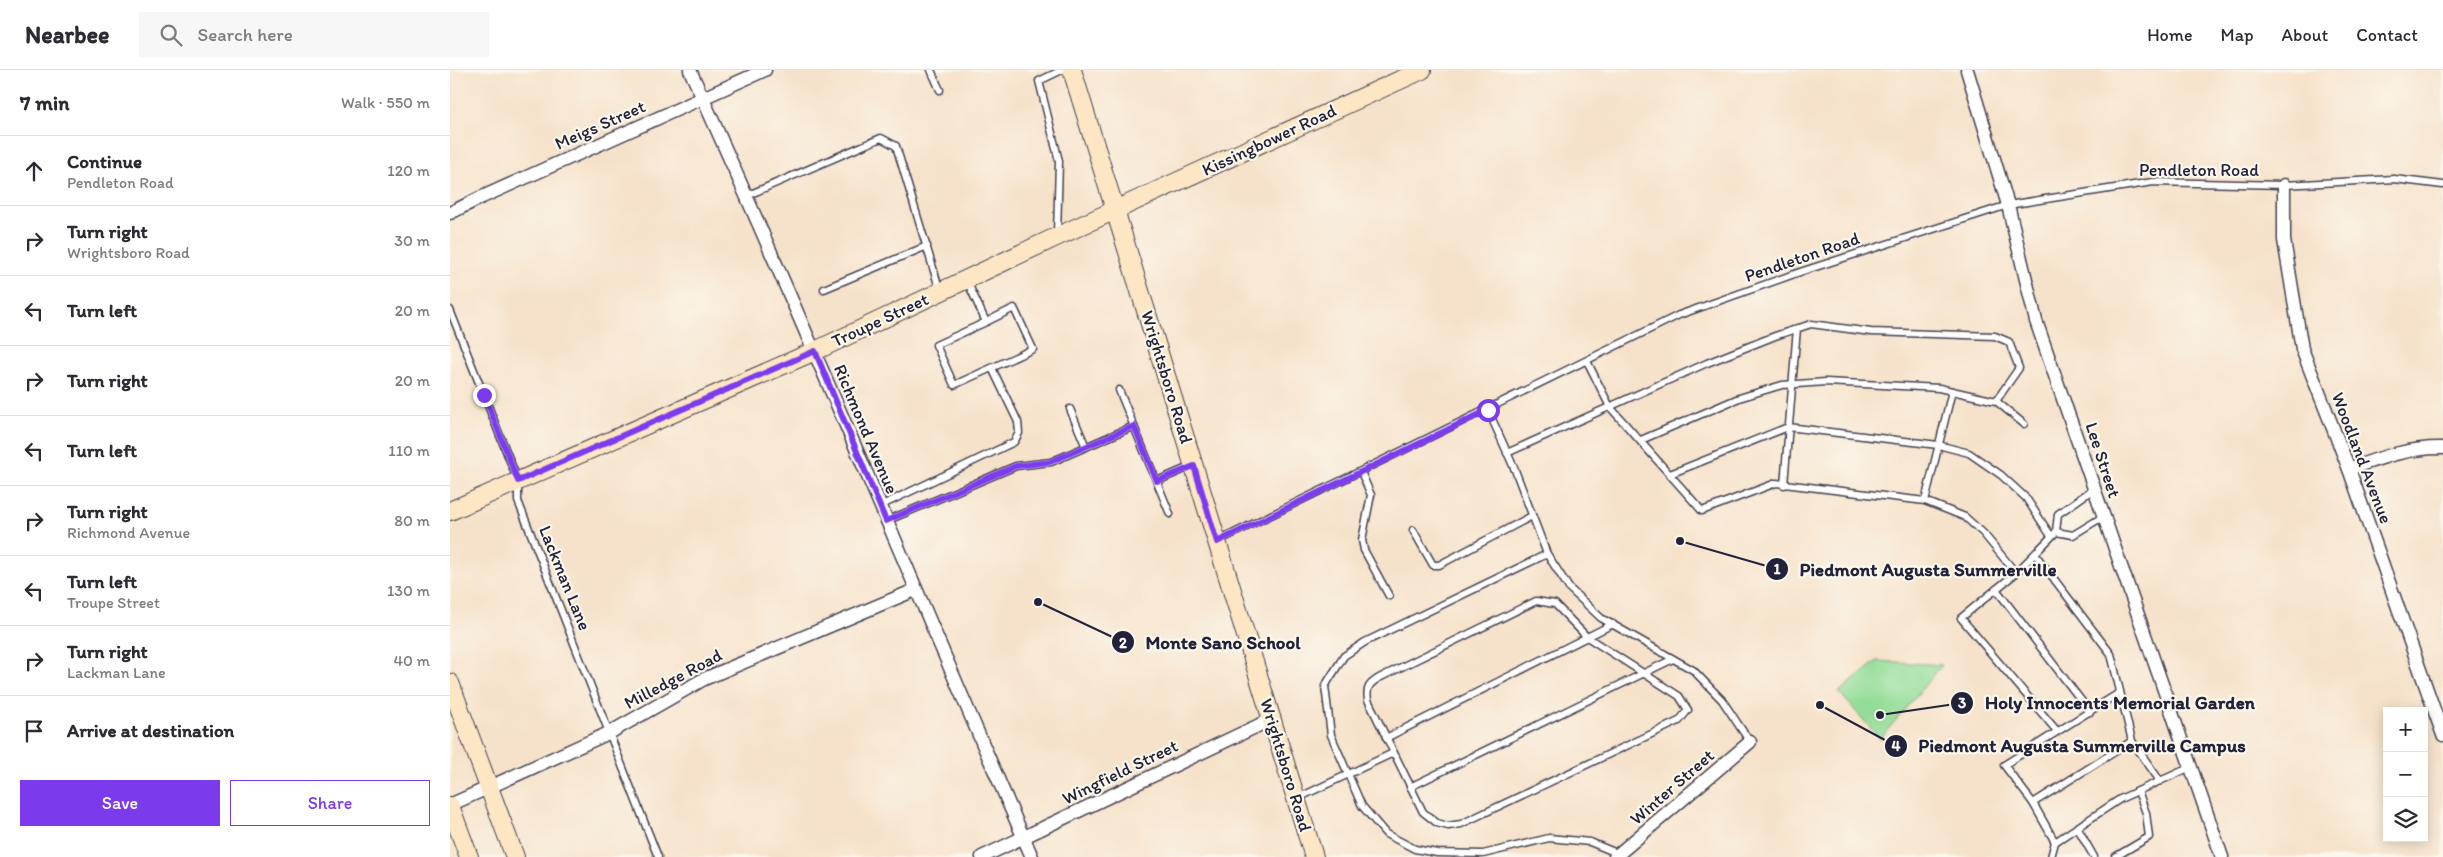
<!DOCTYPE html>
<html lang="en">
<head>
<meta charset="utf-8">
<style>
	:root { --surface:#fff; --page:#f7f7f7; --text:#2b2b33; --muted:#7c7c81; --line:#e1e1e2; --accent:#7c3aed }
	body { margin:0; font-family:Itim,sans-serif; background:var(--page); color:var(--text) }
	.controls { position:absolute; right:15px; bottom:15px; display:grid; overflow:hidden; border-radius:0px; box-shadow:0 2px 12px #0003 }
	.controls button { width:45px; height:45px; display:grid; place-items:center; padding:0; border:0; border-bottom:1px solid var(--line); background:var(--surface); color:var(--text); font:25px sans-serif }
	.stop { position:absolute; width:15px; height:15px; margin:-11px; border:4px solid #7c3aed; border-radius:50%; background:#fff }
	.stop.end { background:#7c3aed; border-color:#fff; box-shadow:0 1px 5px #0008 }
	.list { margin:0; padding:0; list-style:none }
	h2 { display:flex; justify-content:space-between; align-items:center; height:65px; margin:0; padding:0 20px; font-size:21px }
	h2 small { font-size:16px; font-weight:400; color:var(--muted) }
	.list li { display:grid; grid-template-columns:32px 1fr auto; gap:15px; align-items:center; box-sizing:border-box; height:70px; padding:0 20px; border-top:1px solid var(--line) }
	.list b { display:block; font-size:19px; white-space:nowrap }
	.list p { margin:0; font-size:16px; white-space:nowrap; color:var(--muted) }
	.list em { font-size:16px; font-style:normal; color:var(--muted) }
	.actions { display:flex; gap:10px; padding:15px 20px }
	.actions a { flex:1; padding:11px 0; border:1px solid var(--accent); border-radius:0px; text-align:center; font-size:18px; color:var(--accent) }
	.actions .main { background:var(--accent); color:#fff }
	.icon { flex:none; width:28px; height:28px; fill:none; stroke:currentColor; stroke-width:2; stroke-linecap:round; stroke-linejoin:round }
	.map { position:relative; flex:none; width:1993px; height:787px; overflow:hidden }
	header { display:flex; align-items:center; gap:30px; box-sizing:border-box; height:70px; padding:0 25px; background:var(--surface); border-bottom:1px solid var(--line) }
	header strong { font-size:24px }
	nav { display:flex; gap:28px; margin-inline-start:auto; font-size:18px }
	.search { width:350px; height:45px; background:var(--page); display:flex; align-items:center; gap:12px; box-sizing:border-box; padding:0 18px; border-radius:0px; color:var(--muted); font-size:19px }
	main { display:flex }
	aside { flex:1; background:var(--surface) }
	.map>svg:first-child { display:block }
</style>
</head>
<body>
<header>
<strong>Nearbee</strong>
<div class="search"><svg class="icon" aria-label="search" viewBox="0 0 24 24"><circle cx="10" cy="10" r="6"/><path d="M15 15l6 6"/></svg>Search here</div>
<nav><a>Home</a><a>Map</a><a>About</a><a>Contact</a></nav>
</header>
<main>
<aside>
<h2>7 min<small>Walk · 550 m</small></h2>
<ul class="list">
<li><svg class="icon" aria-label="ahead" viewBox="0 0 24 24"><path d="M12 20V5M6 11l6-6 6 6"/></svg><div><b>Continue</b><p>Pendleton Road</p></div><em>120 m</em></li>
<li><svg class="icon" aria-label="right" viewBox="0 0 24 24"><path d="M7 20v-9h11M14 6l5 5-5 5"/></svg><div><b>Turn right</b><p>Wrightsboro Road</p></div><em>30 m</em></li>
<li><svg class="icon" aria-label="left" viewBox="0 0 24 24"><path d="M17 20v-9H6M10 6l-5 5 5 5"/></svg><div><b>Turn left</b></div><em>20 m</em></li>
<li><svg class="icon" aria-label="right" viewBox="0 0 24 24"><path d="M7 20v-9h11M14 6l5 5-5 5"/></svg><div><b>Turn right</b></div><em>20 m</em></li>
<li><svg class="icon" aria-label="left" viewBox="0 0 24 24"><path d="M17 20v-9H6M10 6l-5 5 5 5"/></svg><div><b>Turn left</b></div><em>110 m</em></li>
<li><svg class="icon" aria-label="right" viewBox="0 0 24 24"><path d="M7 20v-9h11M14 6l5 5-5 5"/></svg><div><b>Turn right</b><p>Richmond Avenue</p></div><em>80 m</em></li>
<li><svg class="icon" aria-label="left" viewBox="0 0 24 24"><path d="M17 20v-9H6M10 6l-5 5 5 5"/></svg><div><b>Turn left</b><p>Troupe Street</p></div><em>130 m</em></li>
<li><svg class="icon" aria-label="right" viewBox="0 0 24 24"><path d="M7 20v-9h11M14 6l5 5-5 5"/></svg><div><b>Turn right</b><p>Lackman Lane</p></div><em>40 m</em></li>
<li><svg class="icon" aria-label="arrive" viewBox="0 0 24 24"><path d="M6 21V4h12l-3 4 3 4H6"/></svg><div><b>Arrive at destination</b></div></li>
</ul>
<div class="actions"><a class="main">Save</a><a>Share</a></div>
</aside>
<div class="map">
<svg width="1993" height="787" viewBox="0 0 1993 787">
	<rect width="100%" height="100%" fill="#fbf7ec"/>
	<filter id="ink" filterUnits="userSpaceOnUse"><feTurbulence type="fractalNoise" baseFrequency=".02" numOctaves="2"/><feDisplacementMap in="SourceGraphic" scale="10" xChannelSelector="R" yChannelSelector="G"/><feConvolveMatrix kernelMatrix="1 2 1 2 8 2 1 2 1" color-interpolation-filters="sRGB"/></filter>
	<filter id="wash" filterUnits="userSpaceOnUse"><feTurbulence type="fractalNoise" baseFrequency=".0096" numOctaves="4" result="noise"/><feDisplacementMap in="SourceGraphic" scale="20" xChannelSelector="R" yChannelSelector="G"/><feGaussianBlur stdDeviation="1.12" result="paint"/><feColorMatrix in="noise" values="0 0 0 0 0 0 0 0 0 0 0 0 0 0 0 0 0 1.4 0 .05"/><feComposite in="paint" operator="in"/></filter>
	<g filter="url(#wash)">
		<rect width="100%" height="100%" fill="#f6e2ca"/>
		<!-- green -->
		<polygon fill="#94dd99" stroke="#5b806a" points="1427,591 1492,595 1430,669 1389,622"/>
	</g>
	<g filter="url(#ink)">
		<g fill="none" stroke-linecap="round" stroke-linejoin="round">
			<defs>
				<g id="lane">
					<polyline points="481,0 490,20"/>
					<polyline points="296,126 431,68 446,76 490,221"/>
					<polyline points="607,165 609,91 589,11 612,0"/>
					<polyline points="517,211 536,252 486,275 504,315 583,279 564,238 536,252"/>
					<polyline points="374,219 477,176"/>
					<polyline points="0,240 68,411 68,431 208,787"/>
					<polyline points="1137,291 1160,337 1252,441 1326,413 1475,431 1515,447 1533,463 1566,503"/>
					<polyline points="669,320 720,444"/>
					<polyline points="620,339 636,377"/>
					<polyline points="1038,340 1065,400 1097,484 1119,518 1151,548 1243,600 1272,630 1300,672"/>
					<polyline points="1191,370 1289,328 1332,315 1376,312 1489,318 1546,331 1574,354"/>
					<polyline points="1057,383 1257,293 1325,266 1361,254 1421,262 1545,266 1559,272 1569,298 1546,331"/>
					<polyline points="911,402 921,425 912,470 914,480 939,526"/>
					<polyline points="1220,404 1338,357 1488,375 1519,383 1551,405 1576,428 1601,466"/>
					<polyline points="707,411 742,396"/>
					<polyline points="1334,415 1347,258"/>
					<polyline points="1645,418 1608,444 1606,462 1623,465 1654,446"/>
					<polyline points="1475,431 1502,321"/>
					<polyline points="430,436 564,372 569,363 568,352 542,298"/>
					<polyline points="436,451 566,396 601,392 684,356"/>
					<polyline points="963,460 983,495 989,495 1082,446"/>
					<polyline points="1606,462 1566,503 1511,548 1607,661"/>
					<polyline points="768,471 1229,245 1350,202 1558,135 1703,112 1834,115 1944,109 1993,115"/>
					<polyline points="1097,484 915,572 894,586 875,616 881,665 912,736 936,764 965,779 987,783 1033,784 1099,768 1140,772 1169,784"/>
					<polyline points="1585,484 1661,584 1682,671 1710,711"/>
					<polyline points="1546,519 1640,642"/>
					<path d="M1086,531L1105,534L1137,567L1229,626L1238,640L1229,651L1011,754L998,756L987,753L973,742L918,630C916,618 919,614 929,608Z"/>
					<polyline points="936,668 1163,554"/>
					<polyline points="960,717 1223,589"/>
					<polyline points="848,728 943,683"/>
					<polyline points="1583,733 1682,671"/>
					<polyline points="1627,757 1644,787"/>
					<polyline points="1605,772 1583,733 1554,695 1669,623"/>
					<polyline points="1601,787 1605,772 1670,729 1741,697"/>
					<polyline points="1665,787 1699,767 1696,743 1688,721"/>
				</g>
				<g id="street">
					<path d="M240,0C358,260 467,525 582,787"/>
					<polyline points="1517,0 1558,135 1586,251 1772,787"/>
					<polyline points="1834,115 1834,170 1852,279 1899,399 1993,665"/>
					<polyline points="0,143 30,128 315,0"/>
					<path d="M1899,399C1930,388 1960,377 1993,378"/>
					<polyline points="0,735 161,662 254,609 465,520"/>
					<polyline points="532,787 822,649"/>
					<polyline points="1165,787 1300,672"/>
				</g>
				<g id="secondary">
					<polyline points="622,0 864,787"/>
					<polyline points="0,441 365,281 606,167 972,0"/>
					<polyline points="0,613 65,787"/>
					<polyline points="0,736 19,787"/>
				</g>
			</defs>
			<!-- lane casing -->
			<use href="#lane" stroke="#423f50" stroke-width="9"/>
			<!-- street casing -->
			<use href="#street" stroke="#423f50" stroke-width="15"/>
			<!-- secondary casing -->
			<use href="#secondary" stroke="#423f50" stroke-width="20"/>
			<!-- lane -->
			<use href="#lane" stroke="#fff" stroke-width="6"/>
			<!-- street -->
			<use href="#street" stroke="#fff" stroke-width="12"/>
			<!-- secondary -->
			<use href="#secondary" stroke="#fce6c4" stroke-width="18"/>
		</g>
	</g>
	<g fill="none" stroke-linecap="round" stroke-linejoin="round" filter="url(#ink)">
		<!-- route -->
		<polyline stroke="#7c3aed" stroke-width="6" points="34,325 68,411 365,281 436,451 566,396 600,392 684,356 707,411 744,396 767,472 1038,340"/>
	</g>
	<g text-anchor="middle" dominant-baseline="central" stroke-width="4.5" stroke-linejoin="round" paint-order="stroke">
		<!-- street labels -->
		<g font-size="18" fill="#22223b" stroke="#fbf7ec">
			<text transform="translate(150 55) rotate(-24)">Meigs Street</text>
			<text transform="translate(819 70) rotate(-25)">Kissingbower Road</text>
			<text x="1749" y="100">Pendleton Road</text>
			<text transform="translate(1352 187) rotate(-19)">Pendleton Road</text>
			<text transform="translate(430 250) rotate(-25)">Troupe Street</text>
			<text transform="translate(717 307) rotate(73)">Wrightsboro Road</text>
			<text transform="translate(416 359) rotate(67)">Richmond Avenue</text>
			<text transform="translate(1912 388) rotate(69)">Woodland Avenue</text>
			<text transform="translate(1653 390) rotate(72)">Lee Street</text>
			<text transform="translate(115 508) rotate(68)">Lackman Lane</text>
			<text transform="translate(223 609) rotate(-28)">Milledge Road</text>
			<text transform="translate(836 695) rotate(73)">Wrightsboro Road</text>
			<text transform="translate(670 702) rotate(-26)">Wingfield Street</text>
			<text transform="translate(1222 717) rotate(-41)">Winter Street</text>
		</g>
	</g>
	<!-- callouts -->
	<path fill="none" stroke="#22223b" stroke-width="2" d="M1230 471L1327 499M588 532L673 572M1430 645L1512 633M1370 635L1446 676"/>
	<g fill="#22223b" stroke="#fbf7ec" stroke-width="2">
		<circle cx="1230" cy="471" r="5"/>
		<circle cx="588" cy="532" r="5"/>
		<circle cx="1430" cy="645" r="5"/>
		<circle cx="1370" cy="635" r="5"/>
		<circle cx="1327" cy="499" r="12"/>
		<circle cx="673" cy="572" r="12"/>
		<circle cx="1512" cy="633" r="12"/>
		<circle cx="1446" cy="676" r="12"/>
	</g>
	<g font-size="15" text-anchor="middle" font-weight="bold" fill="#fff">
		<text x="1327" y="504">1</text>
		<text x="673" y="578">2</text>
		<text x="1512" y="638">3</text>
		<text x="1446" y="681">4</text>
	</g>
	<g font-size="19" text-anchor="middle" font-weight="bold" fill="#22223b" stroke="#fbf7ec" stroke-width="4.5" stroke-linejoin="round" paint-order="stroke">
		<text x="1478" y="506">Piedmont Augusta Summerville</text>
		<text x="773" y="579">Monte Sano School</text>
		<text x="1670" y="639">Holy Innocents Memorial Garden</text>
		<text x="1632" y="682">Piedmont Augusta Summerville Campus</text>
	</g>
</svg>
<div class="controls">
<button>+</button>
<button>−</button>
<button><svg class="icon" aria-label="layers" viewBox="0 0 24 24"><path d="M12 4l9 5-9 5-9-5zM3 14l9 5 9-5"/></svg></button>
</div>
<div class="stop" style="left:1038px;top:340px"></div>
<div class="stop end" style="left:34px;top:325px"></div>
</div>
</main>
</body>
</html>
